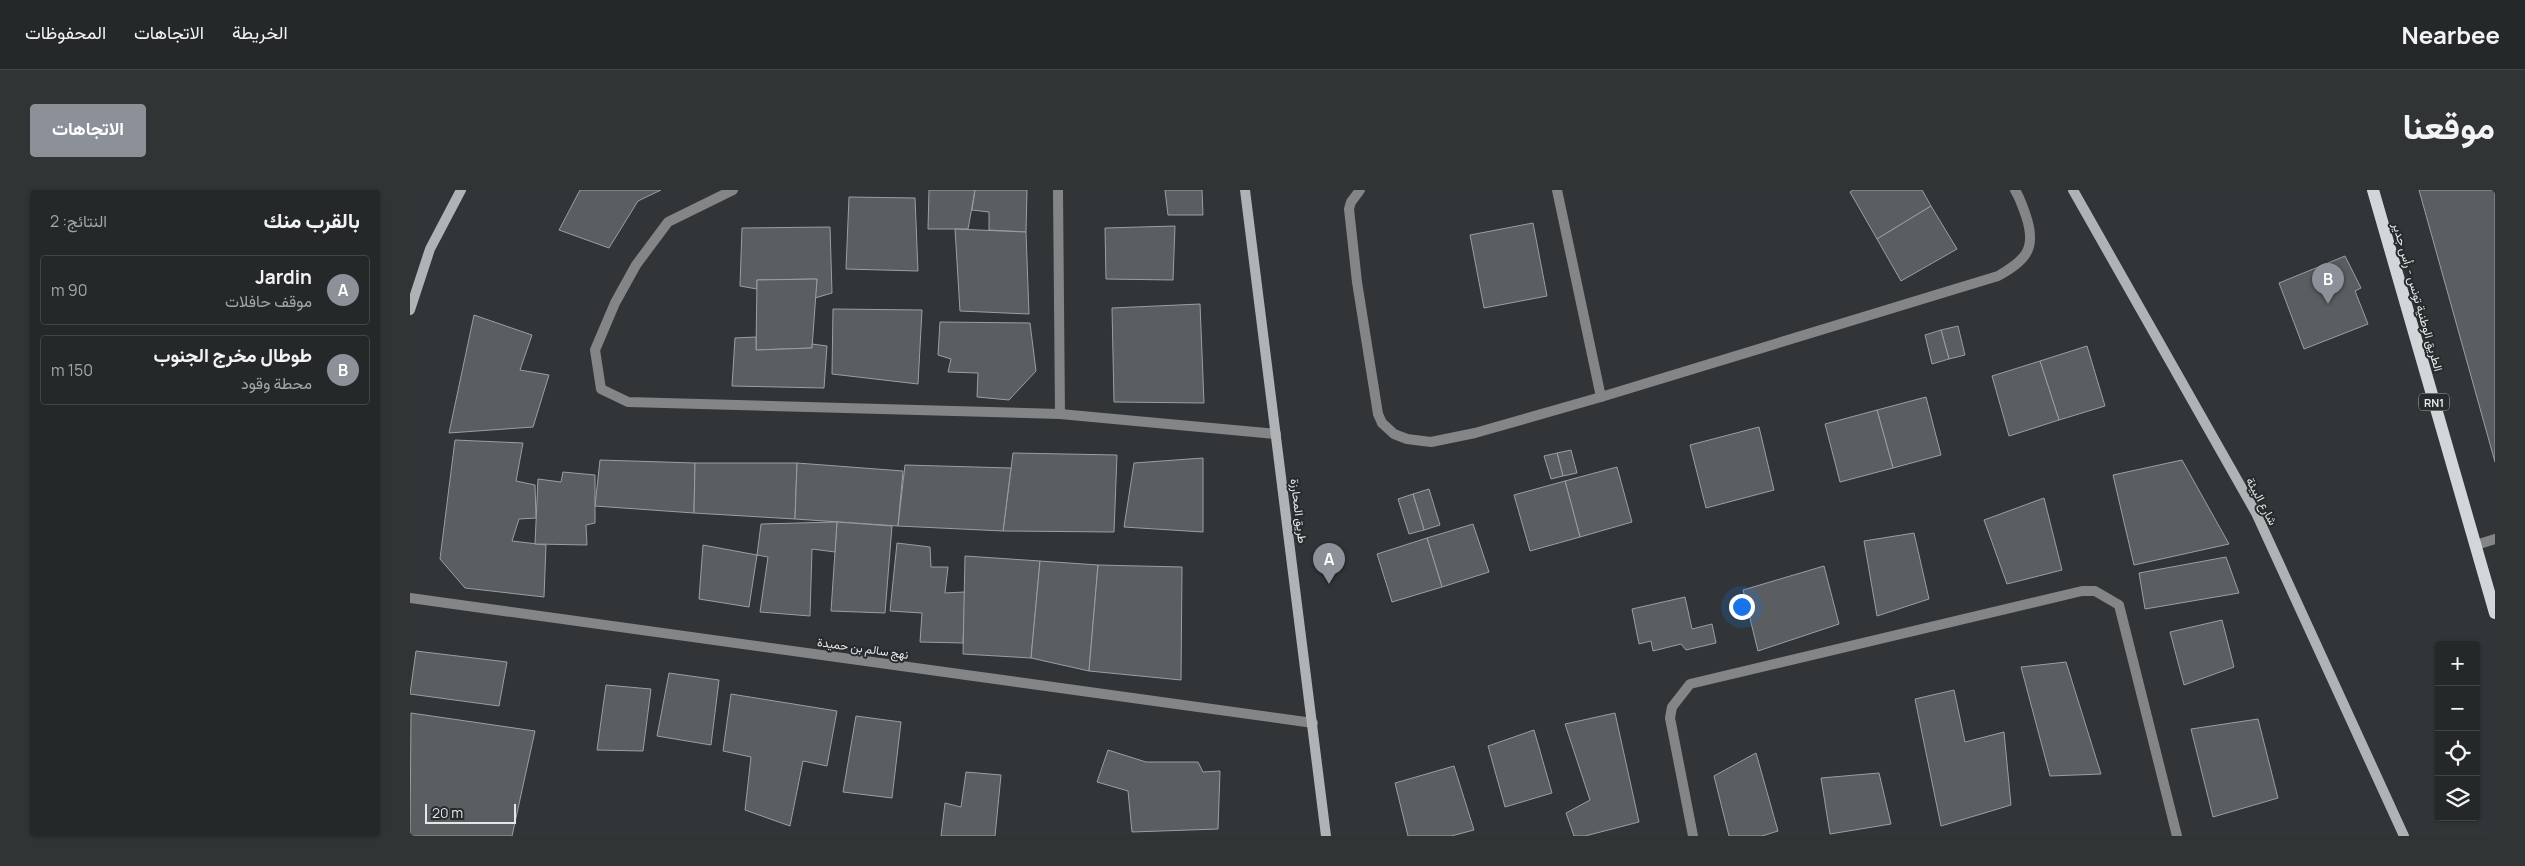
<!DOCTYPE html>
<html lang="ar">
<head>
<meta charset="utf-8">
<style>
	:root { --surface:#252829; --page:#313435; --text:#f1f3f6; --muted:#a3a6a8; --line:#424446; --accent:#8c9099 }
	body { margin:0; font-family:Manrope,Vazirmatn,sans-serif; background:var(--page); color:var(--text); direction:rtl }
	.controls { position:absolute; right:15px; bottom:15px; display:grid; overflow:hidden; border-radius:5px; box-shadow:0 1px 4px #0004 }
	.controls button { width:45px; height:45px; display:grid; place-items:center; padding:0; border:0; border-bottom:1px solid var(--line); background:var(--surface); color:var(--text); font:25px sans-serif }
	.scale { position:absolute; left:15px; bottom:12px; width:91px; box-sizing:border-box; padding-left:5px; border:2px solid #e4e7e8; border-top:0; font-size:14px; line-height:18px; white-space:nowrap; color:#e4e7e8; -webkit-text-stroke:4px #272b2d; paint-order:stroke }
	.you { position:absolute; left:1331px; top:416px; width:18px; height:18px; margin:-12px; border:4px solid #fff; border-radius:50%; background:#1a73e8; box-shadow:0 0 0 8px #1a73e833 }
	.badge { display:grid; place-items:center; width:32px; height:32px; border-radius:50%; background:var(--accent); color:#fff; font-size:16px; font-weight:700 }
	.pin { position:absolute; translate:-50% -41px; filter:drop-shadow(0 1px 2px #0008) }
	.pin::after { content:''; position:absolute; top:26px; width:18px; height:15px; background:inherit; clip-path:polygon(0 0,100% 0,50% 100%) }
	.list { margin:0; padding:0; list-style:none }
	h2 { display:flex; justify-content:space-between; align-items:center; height:65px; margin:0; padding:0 20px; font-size:21px }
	h2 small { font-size:16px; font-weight:400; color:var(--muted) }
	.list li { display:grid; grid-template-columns:32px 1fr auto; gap:15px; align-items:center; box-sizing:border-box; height:70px; margin:0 10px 10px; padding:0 10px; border:1px solid var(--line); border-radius:5px }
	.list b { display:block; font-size:19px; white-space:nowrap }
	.list p { margin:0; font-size:16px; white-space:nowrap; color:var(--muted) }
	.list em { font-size:16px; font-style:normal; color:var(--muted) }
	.icon { flex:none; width:28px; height:28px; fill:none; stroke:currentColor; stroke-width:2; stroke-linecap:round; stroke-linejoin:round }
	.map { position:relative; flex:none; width:2085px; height:646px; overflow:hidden; direction:ltr; border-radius:5px }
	header { display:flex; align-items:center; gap:30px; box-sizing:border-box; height:70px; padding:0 25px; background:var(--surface); border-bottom:1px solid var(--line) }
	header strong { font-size:24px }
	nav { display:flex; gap:28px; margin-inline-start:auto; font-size:18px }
	.intro { display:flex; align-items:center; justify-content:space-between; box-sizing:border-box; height:120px; padding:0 30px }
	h1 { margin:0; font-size:35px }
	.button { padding:12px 22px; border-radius:5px; background:var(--accent); color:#fff; font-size:18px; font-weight:700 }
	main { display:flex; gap:30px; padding:0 30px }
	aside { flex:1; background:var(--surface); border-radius:5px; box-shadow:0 1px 4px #0004 }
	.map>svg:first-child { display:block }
</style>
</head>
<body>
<header>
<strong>Nearbee</strong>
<nav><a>الخريطة</a><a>الاتجاهات</a><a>المحفوظات</a></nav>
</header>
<div class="intro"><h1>موقعنا</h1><a class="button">الاتجاهات</a></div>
<main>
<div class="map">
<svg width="2085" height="646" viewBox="0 0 2085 646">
	<rect width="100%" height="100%" fill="#313537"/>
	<!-- building -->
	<g fill="#5a5e60" stroke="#9a9fa1">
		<polygon points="170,0 251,0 228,11 199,58 149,40"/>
		<polygon points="519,0 565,0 558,39 518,39"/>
		<polygon points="565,0 617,0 616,42 579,40 579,22 562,20"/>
		<polygon points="755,0 792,0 793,25 758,25"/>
		<polygon points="1443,0 1512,0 1521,16 1467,49 1440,2"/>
		<polygon points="2009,0 2085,0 2085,272"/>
		<polygon points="439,7 505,8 508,81 436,79"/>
		<polygon points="1521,16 1547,59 1491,91 1467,49"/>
		<polygon points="1123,33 1137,106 1074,118 1060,45"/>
		<polygon points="765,36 763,90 696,89 695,38"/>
		<polygon points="420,37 422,103 405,108 407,89 347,90 347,99 330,96 332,38"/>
		<polygon points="545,39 616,42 619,124 550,121"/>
		<polygon points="1935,66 1951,98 1945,101 1958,134 1894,159 1869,93"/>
		<polygon points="407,89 402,158 346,160 347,90"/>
		<polygon points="790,114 794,213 704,212 702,118"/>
		<polygon points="423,119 512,120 508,194 422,184"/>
		<polygon points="64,125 122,145 110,180 139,185 123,237 39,243"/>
		<polygon points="530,132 620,133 626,181 599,210 567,207 568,183 538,182 541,169 528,165"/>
		<polygon points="1548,136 1555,165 1539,169 1531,140"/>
		<polygon points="1531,140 1539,169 1522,174 1515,145"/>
		<polygon points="346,147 346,160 402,158 402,154 417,156 414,198 322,196 325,148"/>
		<polygon points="1677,156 1695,216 1649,230 1630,171"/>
		<polygon points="1630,171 1649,230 1599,246 1582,186"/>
		<polygon points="1516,207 1531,265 1483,278 1467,220"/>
		<polygon points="1467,220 1483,278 1430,292 1415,234"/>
		<polygon points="1349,237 1364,300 1296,318 1280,255"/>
		<polygon points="45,250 113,253 106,291 125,295 126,328 109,329 102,351 136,355 134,407 55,398 30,369"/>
		<polygon points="1161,260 1167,283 1153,286 1147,263"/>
		<polygon points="603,263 707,265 704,342 593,341"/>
		<polygon points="1147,263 1153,286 1141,289 1134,266"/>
		<polygon points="793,268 793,342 714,337 724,273"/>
		<polygon points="190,270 285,273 284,323 185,316"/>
		<polygon points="1772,270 1819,354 1724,375 1703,285"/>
		<polygon points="285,273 387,273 385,329 284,323"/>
		<polygon points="387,273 493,281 488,336 385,329"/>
		<polygon points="495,275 601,278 593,341 488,336"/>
		<polygon points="1207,277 1222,332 1170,347 1155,291"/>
		<polygon points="153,282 185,285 185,333 176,335 177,355 125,354 128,289 151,292"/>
		<polygon points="1155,291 1170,347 1120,361 1104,305"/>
		<polygon points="1019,299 1030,335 1014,340 1003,304"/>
		<polygon points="1003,304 1014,340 999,344 988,309"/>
		<polygon points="1634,308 1652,380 1597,394 1574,330"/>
		<polygon points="427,332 482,336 475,423 421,421"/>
		<polygon points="427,332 425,362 402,359 400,426 350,422 358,367 347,365 351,334"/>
		<polygon points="1063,334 1079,382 1032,397 1017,348"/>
		<polygon points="1504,343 1519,409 1467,426 1454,351"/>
		<polygon points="1017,348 1032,397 982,412 967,364"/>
		<polygon points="487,353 520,357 521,377 538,377 535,403 555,402 553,453 510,452 512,423 480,421"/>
		<polygon points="293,355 347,365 339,417 289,409"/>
		<polygon points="555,366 630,371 621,468 553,464"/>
		<polygon points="1816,367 1829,403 1735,419 1729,383"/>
		<polygon points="630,371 688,375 679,481 621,468"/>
		<polygon points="688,375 772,377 771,490 679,481"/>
		<polygon points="1414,376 1429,434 1348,461 1333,400"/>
		<polygon points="1275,407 1282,439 1302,434 1306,453 1276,460 1271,454 1243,461 1241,451 1229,454 1222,419"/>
		<polygon points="1812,430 1824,477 1774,495 1760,442"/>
		<polygon points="6,461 97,472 89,516 0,504"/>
		<polygon points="1656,472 1691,584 1640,586 1611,477"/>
		<polygon points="259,483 309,490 301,555 247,546"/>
		<polygon points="196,495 241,499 233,561 187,560"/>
		<polygon points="1544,500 1555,552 1594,542 1601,615 1531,636 1505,509"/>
		<polygon points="321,504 427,521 417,576 393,571 380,636 335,620 341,567 313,561"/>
		<polygon points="1,523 125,541 102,646 0,646"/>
		<polygon points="1205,523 1229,632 1175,646 1164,646 1156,623 1180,610 1155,534"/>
		<polygon points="446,526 491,532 482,608 433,602"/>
		<polygon points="1848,529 1868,608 1803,627 1781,539"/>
		<polygon points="1124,540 1142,603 1095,617 1078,556"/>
		<polygon points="698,560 736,572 788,572 793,582 810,581 808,639 722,642 718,601 687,592"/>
		<polygon points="1346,563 1368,641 1352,646 1319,646 1304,586"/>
		<polygon points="1044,576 1064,640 1041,646 998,646 985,593"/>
		<polygon points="556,582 591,585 585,646 531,646 535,613 551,617"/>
		<polygon points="1469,583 1481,634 1420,644 1411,588"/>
	</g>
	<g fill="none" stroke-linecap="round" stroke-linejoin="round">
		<!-- street -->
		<g stroke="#838586" stroke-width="10">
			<polyline points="323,0 258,32 226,75 205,113 185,160 191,199 218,212 650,224 866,244"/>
			<polyline points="648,0 650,224"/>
			<path d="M950,0L941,12L939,19L947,92L968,224L972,233L984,244L997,249L1021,252L1065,243L1191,207L1588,86C1616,70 1627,59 1616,26C1613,17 1610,8 1605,0"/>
			<polyline points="1147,0 1191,207"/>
			<polyline points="2066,355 2085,349"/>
			<polyline points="0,408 903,533"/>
			<polyline points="1283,646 1260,528 1262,517 1280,494 1672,401 1685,401 1709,415 1767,646"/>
		</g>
		<!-- secondary -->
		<g stroke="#b0b3b5" stroke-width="10">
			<polyline points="835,0 916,646"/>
			<polyline points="1663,0 1846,323 1994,646"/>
			<polyline points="0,120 20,59 51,0"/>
		</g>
		<!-- primary -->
		<polyline stroke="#d2d6d8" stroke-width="12" points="1963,0 2085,423"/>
	</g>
	<g text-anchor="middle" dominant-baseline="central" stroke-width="4" stroke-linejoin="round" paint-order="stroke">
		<!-- shield labels -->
		<rect fill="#272b2d" stroke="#abafb0" stroke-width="1" x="2009" y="203.5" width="30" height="17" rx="4"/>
		<g font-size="11" font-weight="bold" fill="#e4e7e8">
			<text x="2024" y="212">RN1</text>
		</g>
		<!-- street labels -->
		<g font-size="12" fill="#e4e7e8" stroke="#272b2d">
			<text transform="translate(2008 107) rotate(74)">الطريق الوطنية تونس - رأس جدير</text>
			<text transform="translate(1852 311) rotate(62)">شارع البيئة</text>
			<text transform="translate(889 321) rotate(83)">طريق المحارزة</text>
			<text transform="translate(453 458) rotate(8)">نهج سالم بن حميدة</text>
		</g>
	</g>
</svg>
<div class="controls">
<button>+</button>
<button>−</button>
<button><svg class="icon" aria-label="locate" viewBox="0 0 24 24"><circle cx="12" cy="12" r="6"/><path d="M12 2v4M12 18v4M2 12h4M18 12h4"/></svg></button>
<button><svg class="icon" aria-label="layers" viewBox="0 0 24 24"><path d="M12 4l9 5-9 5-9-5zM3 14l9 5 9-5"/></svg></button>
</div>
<div class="scale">20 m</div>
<div class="you"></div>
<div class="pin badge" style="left:919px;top:394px">A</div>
<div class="pin badge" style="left:1918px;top:114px">B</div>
</div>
<aside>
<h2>بالقرب منك<small>النتائج: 2</small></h2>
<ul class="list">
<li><span class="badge">A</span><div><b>Jardin</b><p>موقف حافلات</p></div><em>90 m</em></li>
<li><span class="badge">B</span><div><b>طوطال مخرج الجنوب</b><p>محطة وقود</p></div><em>150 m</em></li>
</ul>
</aside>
</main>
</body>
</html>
